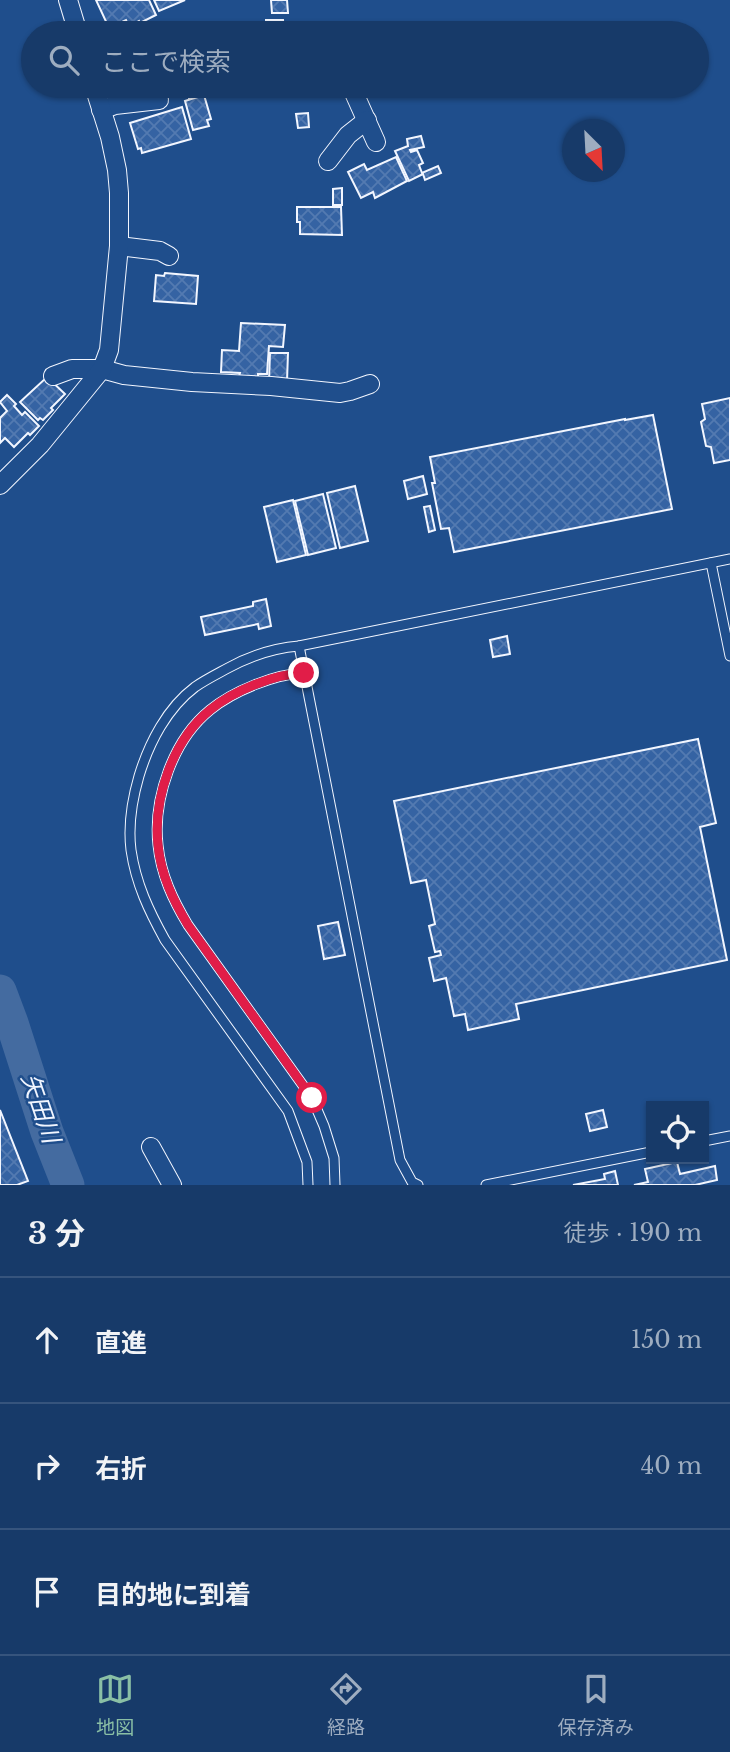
<!DOCTYPE html>
<html lang="ja">
<head>
<meta charset="utf-8">
<style>
	:root { --surface:#173a69; --page:#20416f; --text:#f1f3f6; --muted:#9eadc0; --line:#36547d; --accent:#8abfa5 }
	body { margin:0; font-family:"Libre Baskerville","Noto Sans JP",serif; background:var(--page); color:var(--text) }
	.controls { position:absolute; right:21px; bottom:21px; display:grid; overflow:hidden; border-radius:0px; box-shadow:0 2px 5px #0004 }
	.controls button { width:63px; height:63px; display:grid; place-items:center; padding:0; border:0; border-bottom:2px solid var(--line); background:var(--surface); color:var(--text); font:35px sans-serif }
	.compass { position:absolute; left:562px; top:119px; width:63px; height:63px; border-radius:50%; background:var(--surface); box-shadow:0 2px 5px #0004; rotate:156deg }
	.stop { position:absolute; width:21px; height:21px; margin:-16px; border:5px solid #e11d48; border-radius:50%; background:#fff }
	.stop.end { background:#e11d48; border-color:#fff; box-shadow:0 2px 7px #0008 }
	.list { margin:0; padding:0; list-style:none }
	h2 { display:flex; justify-content:space-between; align-items:center; height:91px; margin:0; padding:0 28px; font-size:30px }
	h2 small { font-size:23px; font-weight:400; color:var(--muted) }
	.list li { display:grid; grid-template-columns:46px 1fr auto; gap:21px; align-items:center; box-sizing:border-box; height:126px; padding:0 28px; border-top:2px solid var(--line) }
	.list b { display:block; font-size:26px; white-space:nowrap }
	.list em { font-size:23px; font-style:normal; color:var(--muted) }
	.icon { flex:none; width:38px; height:38px; fill:none; stroke:currentColor; stroke-width:2; stroke-linecap:round; stroke-linejoin:round }
	.map { position:relative; flex:none; width:730px; height:1185px; overflow:hidden }
	.search { position:absolute; background:var(--surface); box-shadow:0 2px 5px #0004; left:21px; right:21px; top:21px; height:77px; display:flex; align-items:center; gap:18px; box-sizing:border-box; padding:0 24px; border-radius:38px; color:var(--muted); font-size:26px }
	.sheet { height:469px; background:var(--surface) }
	nav { display:flex; justify-content:space-around; align-items:center; box-sizing:border-box; height:98px; border-top:2px solid var(--line); background:var(--surface); font-size:19px; color:var(--muted) }
	nav a { display:grid; justify-items:center; gap:4px }
	nav .on { color:var(--accent) }
	.map>svg:first-child { display:block }
</style>
</head>
<body>
<div class="map">
<svg width="730" height="1185" viewBox="0 0 730 1185">
	<defs>
		<pattern id="building-cross-hatch" width="8" height="8" patternUnits="userSpaceOnUse" patternTransform="scale(1.75)"><rect width="8" height="8" fill="#3563a3"/><path d="M0 0l8 8M0 8l8-8" fill="none" stroke="#537ab1"/></pattern>
	</defs>
	<rect width="100%" height="100%" fill="#1f4e8c"/>
	<g fill="none" stroke-linecap="round" stroke-linejoin="round">
		<!-- river -->
		<polyline stroke="#446ba0" stroke-width="33" points="0,991 12,1023 47,1132 68,1185"/>
	</g>
	<!-- building -->
	<g fill="url(#building-cross-hatch)" stroke="#f2f6ff" stroke-width="2">
		<polygon points="96,0 149,0 156,15 140,23 139,21 129,27 126,20 109,28"/>
		<polygon points="154,0 185,0 159,11"/>
		<polygon points="271,0 287,0 288,13 272,13"/>
		<polygon points="266,20 283,20 284,33 244,33 244,24 266,23"/>
		<polygon points="186,86 213,86 214,91 189,98"/>
		<polygon points="204,95 211,119 207,120 209,126 193,130 185,101"/>
		<polygon points="182,107 191,139 142,153 141,148 138,149 130,123"/>
		<polygon points="308,113 309,127 298,128 296,114"/>
		<polygon points="421,136 424,147 410,150 411,152 417,150 423,163 419,165 422,173 438,166 441,173 425,180 423,174 409,181 395,151 408,146 407,139"/>
		<polygon points="396,157 407,181 375,198 373,192 361,198 348,172 364,164 367,170"/>
		<polygon points="342,188 342,205 333,205 333,189"/>
		<polygon points="297,207 341,207 342,235 300,234 300,222 297,222"/>
		<polygon points="165,273 198,276 196,304 154,301 156,275 164,276"/>
		<polygon points="241,323 285,325 283,347 269,346 267,374 258,374 258,377 239,376 240,373 221,372 222,350 239,351"/>
		<polygon points="270,353 288,353 287,381 269,381"/>
		<polygon points="47,377 65,394 51,408 53,410 43,420 40,418 38,420 20,402"/>
		<polygon points="7,395 16,404 14,406 22,415 25,412 39,426 30,435 28,433 14,447 5,438 0,443 0,418 7,411 0,402"/>
		<polygon points="730,398 730,460 714,463 711,447 706,446 701,422 705,419 702,404"/>
		<polygon points="653,415 672,509 454,552 449,528 441,529 432,483 435,483 430,457 625,419 625,420"/>
		<polygon points="423,476 427,494 408,499 404,481"/>
		<polygon points="355,486 368,541 340,548 327,493"/>
		<polygon points="323,494 336,548 308,555 295,501"/>
		<polygon points="293,500 306,555 277,562 264,507"/>
		<polygon points="430,506 435,530 429,532 424,507"/>
		<polygon points="266,599 271,626 259,629 258,624 205,635 201,617 253,606 253,602"/>
		<polygon points="507,636 510,654 493,657 490,640"/>
		<polygon points="698,739 716,823 700,827 727,960 516,1004 519,1019 468,1030 465,1014 454,1016 446,978 434,981 429,958 441,955 440,951 435,952 429,926 435,924 426,880 411,883 394,801"/>
		<polygon points="338,922 345,955 324,959 318,926"/>
		<polygon points="0,1110 28,1181 17,1185 0,1185"/>
		<polygon points="603,1110 607,1127 590,1131 586,1114"/>
		<polygon points="677,1162 680,1174 715,1166 717,1180 695,1185 634,1185 648,1182 645,1169"/>
		<polygon points="615,1171 618,1185 573,1185 605,1179 604,1174"/>
	</g>
	<g fill="none" stroke-linecap="round" stroke-linejoin="round">
		<defs>
			<g id="service">
				<polyline points="711,563 730,656"/>
				<polyline points="299,646 400,1160 412,1182 418,1185"/>
				<path d="M304,673C275,674 233,691 210,710C173,740 153,798 158,845C161,875 173,900 188,925L312,1098L324,1126L334,1158L335,1185"/>
				<polyline points="704,1141 730,1136"/>
				<path d="M308,1185L307,1162L288,1111L165,940C149,911 136,884 131,850C128,826 132,800 139,776C149,743 167,708 195,687C205,680 217,674 228,668C250,656 274,648 299,646L730,559"/>
				<polyline points="486,1185 651,1152"/>
			</g>
			<g id="minor">
				<polyline points="68,0 78,33"/>
				<polyline points="351,86 376,142"/>
				<polyline points="101,110 115,105 159,100"/>
				<polyline points="328,161 348,135 367,120"/>
				<polyline points="119,246 160,251 169,256"/>
				<polyline points="53,376 72,369 102,369 124,375 192,382 271,386 340,393 350,391 370,384"/>
				<polyline points="0,485 40,445 102,369 109,350 119,246 119,193 117,170 110,137 94,86"/>
				<polyline points="151,1147 172,1185"/>
			</g>
		</defs>
		<!-- service casing -->
		<use href="#service" stroke="#f2f6ff" stroke-width="11"/>
		<!-- minor casing -->
		<use href="#minor" stroke="#f2f6ff" stroke-width="20"/>
		<!-- service -->
		<use href="#service" stroke="#1f4e8c" stroke-width="9"/>
		<!-- minor -->
		<use href="#minor" stroke="#1f4e8c" stroke-width="18"/>
	</g>
	<g fill="none" stroke-linecap="round" stroke-linejoin="round">
		<!-- route -->
		<path stroke="#e11d48" stroke-width="9" d="M304,673C274,674 233,691 210,710C173,740 153,798 158,845C161,875 173,900 188,925L312,1098"/>
	</g>
	<g text-anchor="middle" dominant-baseline="central" stroke-width="5" stroke-linejoin="round" paint-order="stroke">
		<!-- water labels -->
		<g font-size="24" font-style="italic" fill="#f2f6ff" stroke="#1f4e8c">
			<text transform="translate(41 1108) rotate(71)">矢田川</text>
		</g>
	</g>
</svg>
<div class="controls">
<button><svg class="icon" aria-label="locate" viewBox="0 0 24 24"><circle cx="12" cy="12" r="6"/><path d="M12 2v4M12 18v4M2 12h4M18 12h4"/></svg></button>
</div>
<svg class="compass" viewBox="-18 -18 36 36"><path d="M0-13l5 13h-10z" fill="#e53935"/><path d="M0 13l5-13h-10z" fill="#9eadc0"/></svg>
<div class="stop" style="left:312px;top:1098px"></div>
<div class="stop end" style="left:304px;top:673px"></div>
<div class="search"><svg class="icon" aria-label="search" viewBox="0 0 24 24"><circle cx="10" cy="10" r="6"/><path d="M15 15l6 6"/></svg>ここで検索</div>
</div>
<section class="sheet">
<h2>3 分<small>徒歩 · 190 m</small></h2>
<ul class="list">
<li><svg class="icon" aria-label="ahead" viewBox="0 0 24 24"><path d="M12 20V5M6 11l6-6 6 6"/></svg><div><b>直進</b></div><em>150 m</em></li>
<li><svg class="icon" aria-label="right" viewBox="0 0 24 24"><path d="M7 20v-9h11M14 6l5 5-5 5"/></svg><div><b>右折</b></div><em>40 m</em></li>
<li><svg class="icon" aria-label="arrive" viewBox="0 0 24 24"><path d="M6 21V4h12l-3 4 3 4H6"/></svg><div><b>目的地に到着</b></div></li>
</ul>
</section>
<nav>
<a class="on"><svg class="icon" aria-label="map" viewBox="0 0 24 24"><path d="M3 6l6-2 6 2 6-2v14l-6 2-6-2-6 2zM9 4v14M15 6v14"/></svg>地図</a>
<a><svg class="icon" aria-label="directions" viewBox="0 0 24 24"><path d="M12 3l9 9-9 9-9-9zM9 14v-3h6M13 9l2 2-2 2"/></svg>経路</a>
<a><svg class="icon" aria-label="saved" viewBox="0 0 24 24"><path d="M7 4h10v16l-5-4-5 4z"/></svg>保存済み</a>
</nav>
</body>
</html>
